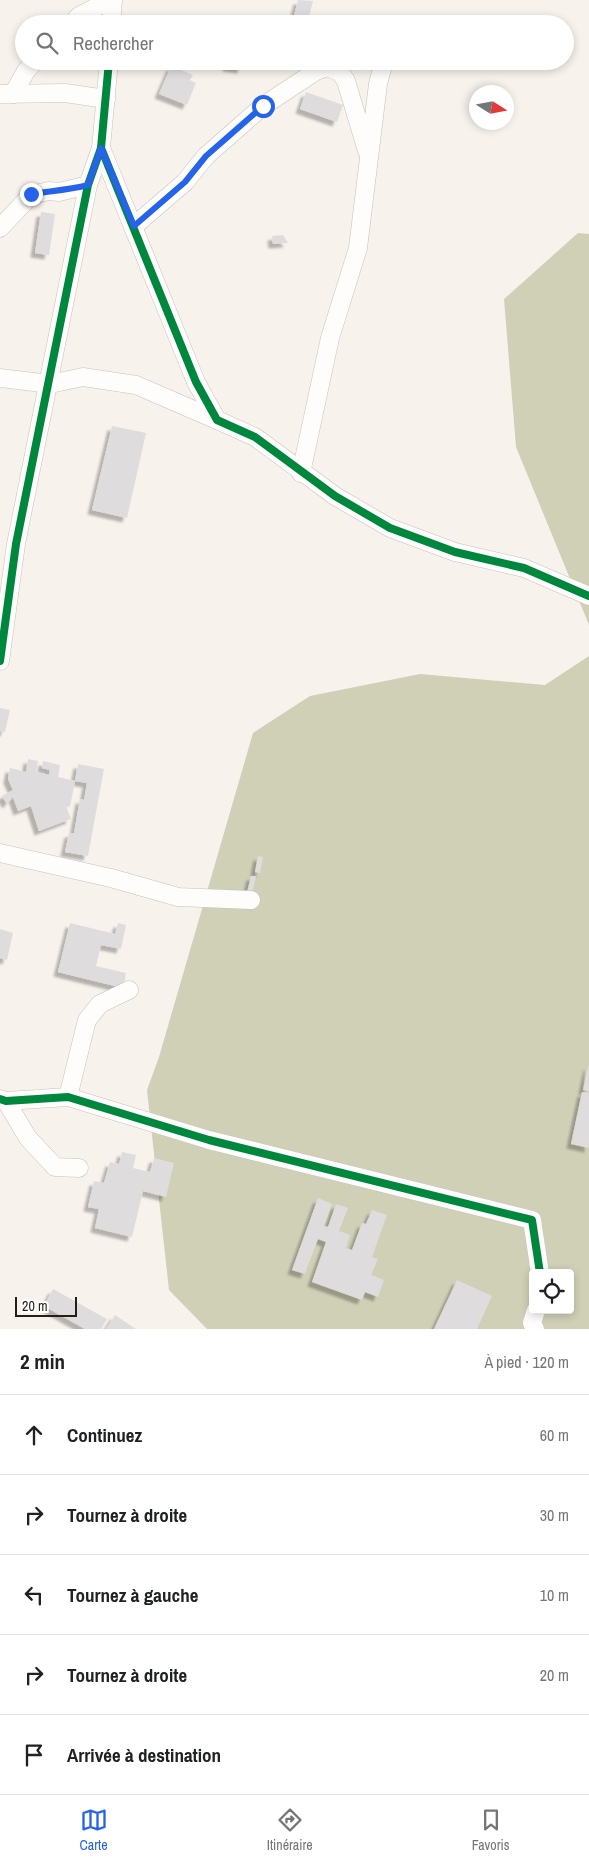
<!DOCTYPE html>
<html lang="fr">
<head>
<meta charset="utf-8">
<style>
	:root { --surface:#fff; --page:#f6f6f6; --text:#202124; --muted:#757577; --line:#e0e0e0; --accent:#2563eb }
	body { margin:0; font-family:"Archivo Narrow",sans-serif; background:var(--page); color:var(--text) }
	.controls { position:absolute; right:15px; bottom:15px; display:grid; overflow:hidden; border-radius:5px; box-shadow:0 2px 8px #0003 }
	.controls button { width:45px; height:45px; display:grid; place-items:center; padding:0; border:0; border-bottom:1px solid var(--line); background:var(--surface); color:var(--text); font:25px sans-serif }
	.compass { position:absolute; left:469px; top:85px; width:45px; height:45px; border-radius:50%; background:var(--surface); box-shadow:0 2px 8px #0003; rotate:101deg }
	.scale { position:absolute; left:15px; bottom:12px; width:62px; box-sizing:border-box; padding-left:5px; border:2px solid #261d15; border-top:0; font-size:14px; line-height:18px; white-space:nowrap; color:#261d15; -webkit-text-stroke:4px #fff; paint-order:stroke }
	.stop { position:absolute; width:15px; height:15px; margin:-11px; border:4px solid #2563eb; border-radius:50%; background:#fff }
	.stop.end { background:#2563eb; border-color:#fff; box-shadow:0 1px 5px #0008 }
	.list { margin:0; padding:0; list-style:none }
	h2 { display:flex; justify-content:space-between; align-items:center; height:65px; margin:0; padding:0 20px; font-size:21px }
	h2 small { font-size:16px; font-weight:400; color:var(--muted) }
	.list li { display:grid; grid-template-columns:32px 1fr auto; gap:15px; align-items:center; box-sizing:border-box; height:80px; padding:0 20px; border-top:1px solid var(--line) }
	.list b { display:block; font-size:19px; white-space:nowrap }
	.list em { font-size:16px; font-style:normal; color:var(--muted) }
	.icon { flex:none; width:28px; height:28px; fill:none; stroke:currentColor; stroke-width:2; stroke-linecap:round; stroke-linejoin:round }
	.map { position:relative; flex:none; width:589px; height:1329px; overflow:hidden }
	.search { position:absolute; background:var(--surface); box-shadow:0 2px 8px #0003; left:15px; right:15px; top:15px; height:55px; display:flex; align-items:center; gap:12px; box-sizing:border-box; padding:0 18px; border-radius:28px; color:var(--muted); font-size:19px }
	.sheet { height:465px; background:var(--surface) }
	nav { display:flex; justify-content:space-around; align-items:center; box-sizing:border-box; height:70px; border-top:1px solid var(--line); background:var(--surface); font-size:14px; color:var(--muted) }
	nav a { display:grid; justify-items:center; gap:2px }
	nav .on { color:var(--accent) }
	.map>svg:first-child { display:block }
</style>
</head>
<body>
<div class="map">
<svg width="589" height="1329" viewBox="0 0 589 1329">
	<defs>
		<filter id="shadow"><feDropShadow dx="-4.5" dy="4.5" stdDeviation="1" flood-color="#0004"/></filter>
	</defs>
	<rect width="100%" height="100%" fill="#f7f2ec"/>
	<!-- forest -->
	<g fill="#d0d0b7" fill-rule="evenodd">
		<polygon points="578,233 589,234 589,625 516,447 504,299"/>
		<path d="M589,656V1329H207L169,1290L147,1090L159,1057L253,733L310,696L420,674L545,685ZM533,1273H570V1310H533Z"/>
	</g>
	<!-- building -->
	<g fill="#dfdcde" filter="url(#shadow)">
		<polygon points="298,0 313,1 307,24 292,24"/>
		<polygon points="228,61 243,61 242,69 227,67"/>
		<polygon points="171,66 193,75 190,80 196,83 187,105 159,94"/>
		<polygon points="306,92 343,105 337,122 300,109"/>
		<polygon points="41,212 55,214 49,255 35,253"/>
		<polygon points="283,235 288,243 273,244 272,236"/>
		<polygon points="112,426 146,433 127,518 92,510"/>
		<polygon points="0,708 10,710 5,732 0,731"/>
		<polygon points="28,759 38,761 36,772 49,775 50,770 42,768 43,761 60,765 58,777 75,781 78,764 104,769 88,856 65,852 69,833 74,833 80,799 84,800 87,783 75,781 70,807 66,806 71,819 39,831 31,806 18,811 13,797 7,804 2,796 13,790 8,779 10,768 26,772"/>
		<polygon points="258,856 263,857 260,873 255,872"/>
		<polygon points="251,876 256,876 252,894 247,893"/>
		<polygon points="70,923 115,934 118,923 126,925 121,949 101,945 96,966 126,973 123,988 58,972"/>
		<polygon points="0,929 13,933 7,960 0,958"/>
		<polygon points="588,1066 589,1066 589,1091 583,1090"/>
		<polygon points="582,1092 589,1093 589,1148 571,1144"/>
		<polygon points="122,1152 136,1155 133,1168 150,1172 154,1158 174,1163 166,1197 143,1191 132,1237 95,1228 99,1209 88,1207 94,1181 104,1183 110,1162 119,1164"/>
		<polygon points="318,1198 332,1204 324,1226 328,1227 336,1204 348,1208 339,1231 350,1235 346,1248 352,1250 362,1223 366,1224 372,1210 387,1215 372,1257 378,1259 371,1275 384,1280 378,1297 365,1292 362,1300 312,1282 326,1242 318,1239 305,1274 292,1270"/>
		<polygon points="457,1280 492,1296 477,1329 434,1329"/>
		<polygon points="53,1289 107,1319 101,1329 85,1329 44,1306"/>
		<polygon points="115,1315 136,1329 106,1329"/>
	</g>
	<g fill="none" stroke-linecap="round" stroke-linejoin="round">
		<defs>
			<g id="street">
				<polyline points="72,24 79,16 110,0"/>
				<polyline points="111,24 113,0"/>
				<polyline points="0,94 65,93 106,99"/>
				<polyline points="13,94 26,71 35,61"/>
				<polyline points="101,148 196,382 217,420 255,437 335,496 390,528 455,552 524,568 589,596"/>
				<polyline points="134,226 185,182 206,156 263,106 316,71 327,67 340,72 346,81 367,151"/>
				<polyline points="0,228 31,195 49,191 59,192 88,185"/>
				<polyline points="0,378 50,384 83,377 136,385 217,420"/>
				<polyline points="301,473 330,338 358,248 378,84 384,61"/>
				<polyline points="0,661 16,544 88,185 101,148 109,61"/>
				<polyline points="0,853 111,878 178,897 251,900"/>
				<polyline points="68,1097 87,1020 100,1004 129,990"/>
				<polyline points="0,1099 6,1101 68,1097 209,1140 532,1220 540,1273"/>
				<polyline points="6,1101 28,1138 55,1167 79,1168"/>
				<polyline points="535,1329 532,1323 536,1310"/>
			</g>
		</defs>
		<!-- street casing -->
		<use href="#street" stroke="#c8c1ba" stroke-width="19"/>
		<!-- street -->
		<use href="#street" stroke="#fefdfc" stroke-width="18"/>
		<defs>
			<g id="cycleway">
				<polyline points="101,148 196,382 217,420 255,437 335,496 390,528 455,552 524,568 589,596"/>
				<polyline points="0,661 16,544 88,185 101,148 109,61"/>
				<polyline points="0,1099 6,1101 68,1097 209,1140 532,1220 540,1273"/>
			</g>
		</defs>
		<!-- cycleway casing -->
		<use href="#cycleway" stroke="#fff" stroke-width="11"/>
		<!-- cycleway -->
		<use href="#cycleway" stroke="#00873e" stroke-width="8"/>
	</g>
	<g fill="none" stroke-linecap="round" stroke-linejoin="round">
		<!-- route -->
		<path stroke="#2563eb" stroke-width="6" d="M31,194C50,191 69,190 88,185L101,148L134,226L185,182L206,156L263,106"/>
	</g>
</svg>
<div class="controls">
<button><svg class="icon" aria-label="locate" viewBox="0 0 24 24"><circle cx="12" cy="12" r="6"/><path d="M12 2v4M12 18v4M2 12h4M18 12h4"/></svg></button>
</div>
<svg class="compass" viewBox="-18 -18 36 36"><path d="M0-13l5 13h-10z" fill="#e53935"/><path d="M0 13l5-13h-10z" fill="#757577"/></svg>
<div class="scale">20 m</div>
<div class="stop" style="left:263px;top:106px"></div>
<div class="stop end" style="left:31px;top:194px"></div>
<div class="search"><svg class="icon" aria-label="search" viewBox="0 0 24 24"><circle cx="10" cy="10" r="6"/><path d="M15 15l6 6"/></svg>Rechercher</div>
</div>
<section class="sheet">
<h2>2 min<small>À pied · 120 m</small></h2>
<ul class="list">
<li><svg class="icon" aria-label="ahead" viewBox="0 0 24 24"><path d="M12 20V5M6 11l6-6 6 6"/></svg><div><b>Continuez</b></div><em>60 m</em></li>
<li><svg class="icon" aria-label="right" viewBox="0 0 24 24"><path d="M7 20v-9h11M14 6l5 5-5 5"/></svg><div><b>Tournez à droite</b></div><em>30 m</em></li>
<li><svg class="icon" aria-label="left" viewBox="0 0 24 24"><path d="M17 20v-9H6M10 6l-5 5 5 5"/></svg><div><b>Tournez à gauche</b></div><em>10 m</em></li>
<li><svg class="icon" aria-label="right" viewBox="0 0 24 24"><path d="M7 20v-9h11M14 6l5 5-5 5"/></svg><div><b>Tournez à droite</b></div><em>20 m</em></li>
<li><svg class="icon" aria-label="arrive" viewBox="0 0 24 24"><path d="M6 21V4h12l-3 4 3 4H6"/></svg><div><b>Arrivée à destination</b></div></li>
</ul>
</section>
<nav>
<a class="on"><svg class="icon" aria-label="map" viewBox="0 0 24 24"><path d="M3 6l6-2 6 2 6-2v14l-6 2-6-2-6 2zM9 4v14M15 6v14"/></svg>Carte</a>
<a><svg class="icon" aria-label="directions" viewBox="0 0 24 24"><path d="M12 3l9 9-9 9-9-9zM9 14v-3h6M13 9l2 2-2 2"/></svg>Itinéraire</a>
<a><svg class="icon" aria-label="saved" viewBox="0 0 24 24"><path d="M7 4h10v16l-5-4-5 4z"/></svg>Favoris</a>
</nav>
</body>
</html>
